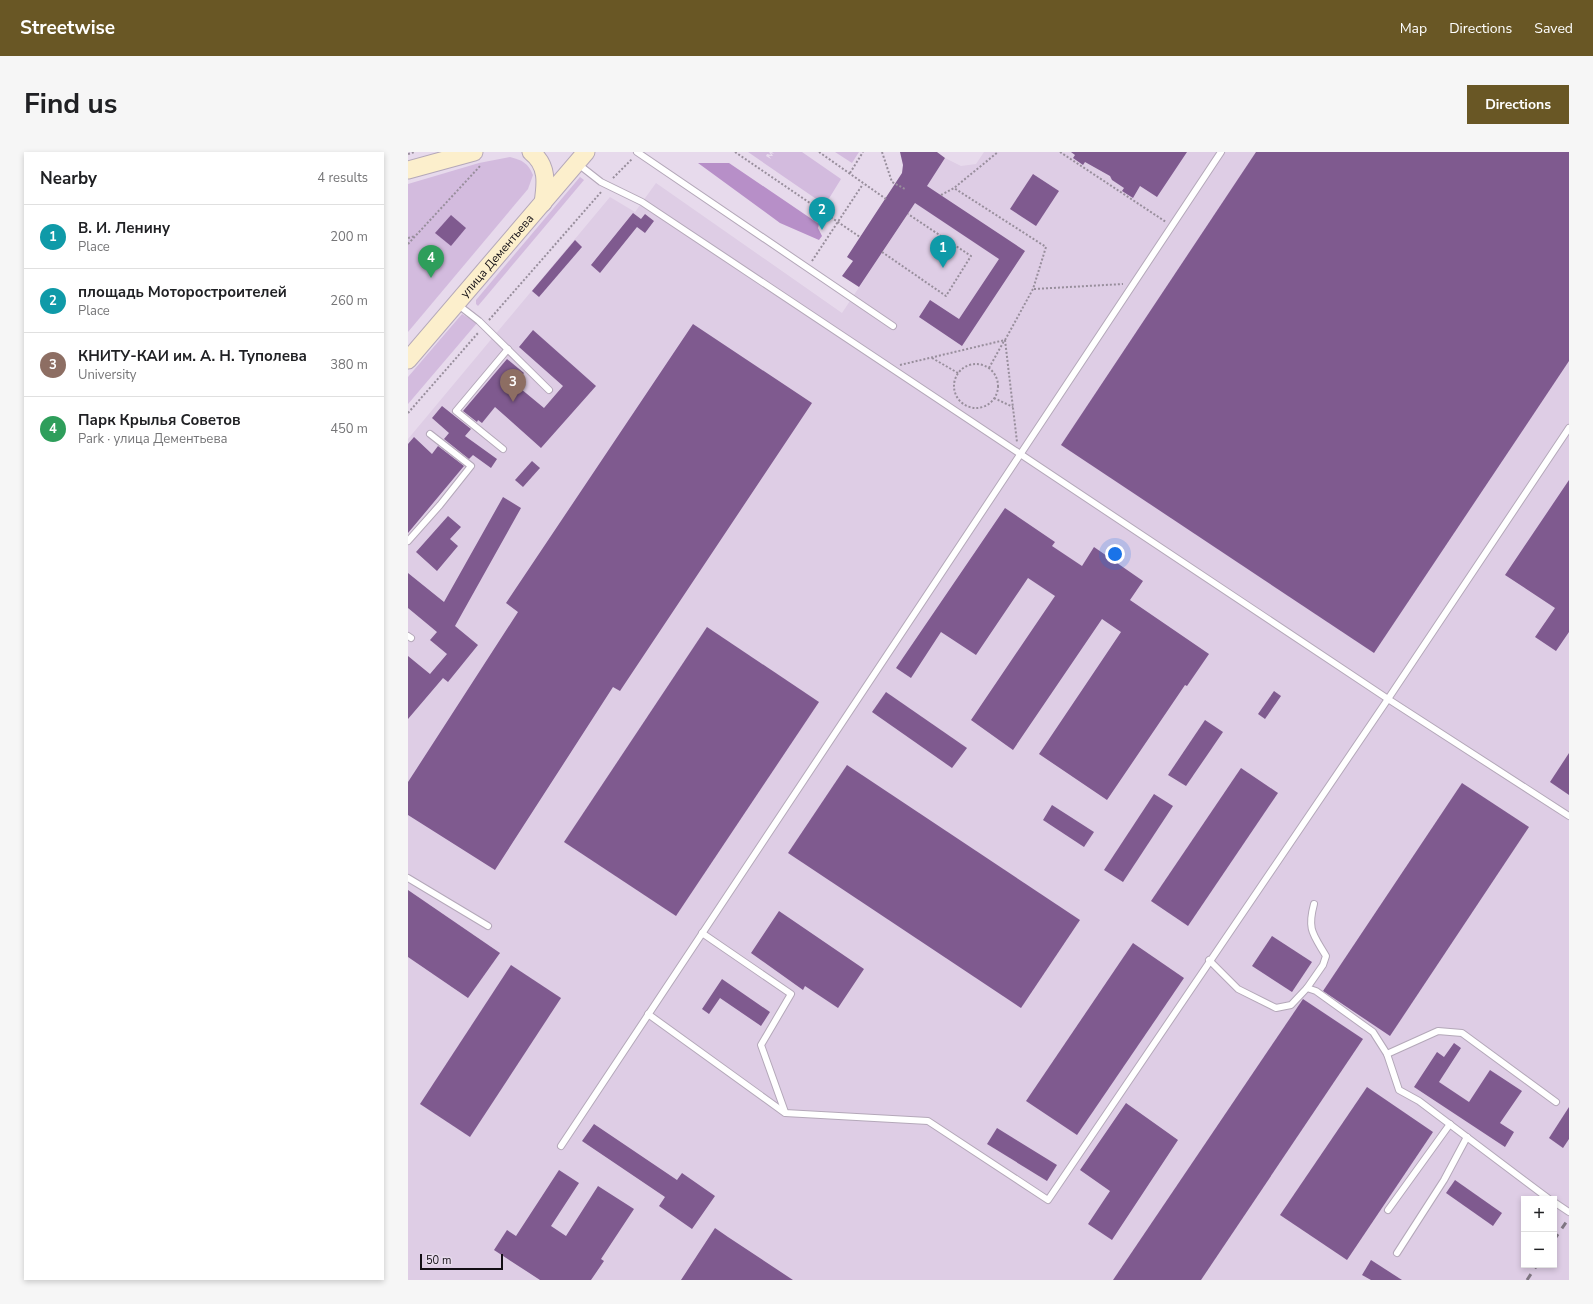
<!DOCTYPE html>
<html lang="en">
<head>
<meta charset="utf-8">
<style>
	:root { --surface:#fff; --page:#f6f6f6; --text:#202124; --muted:#757577; --line:#e0e0e0; --accent:#695725 }
	body { margin:0; font-family:"Nunito Sans",sans-serif; background:var(--page); color:var(--text) }
	.controls { position:absolute; right:12px; bottom:12px; display:grid; overflow:hidden; border-radius:0px; box-shadow:0 2px 6px #0003 }
	.controls button { width:36px; height:36px; display:grid; place-items:center; padding:0; border:0; border-bottom:1px solid var(--line); background:var(--surface); color:var(--text); font:20px sans-serif }
	.scale { position:absolute; left:12px; bottom:10px; width:83px; box-sizing:border-box; padding-left:4px; border:2px solid #130f15; border-top:0; font-size:11px; line-height:14px; white-space:nowrap; color:#130f15; -webkit-text-stroke:3px #e7daec; paint-order:stroke }
	.you { position:absolute; left:707px; top:402px; width:14px; height:14px; margin:-10px; border:3px solid #fff; border-radius:50%; background:#1a73e8; box-shadow:0 0 0 6px #1a73e833 }
	.badge { display:grid; place-items:center; width:26px; height:26px; border-radius:50%; background:var(--accent); color:#fff; font-size:13px; font-weight:700 }
	.pin { position:absolute; translate:-50% -33px; filter:drop-shadow(0 1px 2px #0008) }
	.pin::after { content:''; position:absolute; top:21px; width:14px; height:12px; background:inherit; clip-path:polygon(0 0,100% 0,50% 100%) }
	.list { margin:0; padding:0; list-style:none }
	h2 { display:flex; justify-content:space-between; align-items:center; height:52px; margin:0; padding:0 16px; font-size:17px }
	h2 small { font-size:13px; font-weight:400; color:var(--muted) }
	.list li { display:grid; grid-template-columns:26px 1fr auto; gap:12px; align-items:center; box-sizing:border-box; height:64px; padding:0 16px; border-top:1px solid var(--line) }
	.list b { display:block; font-size:15px; white-space:nowrap }
	.list p { margin:0; font-size:13px; white-space:nowrap; color:var(--muted) }
	.list em { font-size:13px; font-style:normal; color:var(--muted) }
	.map { position:relative; flex:none; width:1161px; height:1128px; overflow:hidden; border-radius:0px }
	header { display:flex; align-items:center; gap:24px; box-sizing:border-box; height:56px; padding:0 20px; background:var(--accent); color:#fff }
	header strong { font-size:19px }
	nav { display:flex; gap:22px; margin-inline-start:auto; font-size:14px }
	.intro { display:flex; align-items:center; justify-content:space-between; box-sizing:border-box; height:96px; padding:0 24px }
	h1 { margin:0; font-size:28px }
	.button { padding:10px 18px; border-radius:0px; background:var(--accent); color:#fff; font-size:14px; font-weight:700 }
	main { display:flex; gap:24px; padding:0 24px }
	aside { flex:1; background:var(--surface); border-radius:0px; box-shadow:0 2px 6px #0003 }
	.map>svg:first-child { display:block }
</style>
</head>
<body>
<header>
<strong>Streetwise</strong>
<nav><a>Map</a><a>Directions</a><a>Saved</a></nav>
</header>
<div class="intro"><h1>Find us</h1><a class="button">Directions</a></div>
<main>
<aside>
<h2>Nearby<small>4 results</small></h2>
<ul class="list">
<li><span class="badge" style="background:#0f9aa8">1</span><div><b>В. И. Ленину</b><p>Place</p></div><em>200 m</em></li>
<li><span class="badge" style="background:#0f9aa8">2</span><div><b>площадь Моторостроителей</b><p>Place</p></div><em>260 m</em></li>
<li><span class="badge" style="background:#8d6e63">3</span><div><b>КНИТУ-КАИ им. А. Н. Туполева</b><p>University</p></div><em>380 m</em></li>
<li><span class="badge" style="background:#2e9e5b">4</span><div><b>Парк Крылья Советов</b><p>Park · улица Дементьева</p></div><em>450 m</em></li>
</ul>
</aside>
<div class="map">
<svg width="1161" height="1128" viewBox="0 0 1161 1128">
	<rect width="100%" height="100%" fill="#e7daec"/>
	<!-- built -->
	<path fill="#decde5" fill-rule="evenodd" d="M576,0H1161V1128H0V287L202,45L227,60L248,31L434,161L537,6L553,14L568,12ZM1116,1047H1146V1113H1116Z"/>
	<!-- green -->
	<g fill="#d3bbde">
		<polygon points="340,0 361,0 363,3 359,2 358,4 363,7 361,4 365,4 363,1 366,2 364,0 394,0 433,27 417,53"/>
		<polygon points="427,0 451,0 444,11"/>
		<path d="M102,5C114,8 120,11 125,23L120,37L0,180V32L71,11Z"/>
		<polygon points="172,25 176,28 70,154 68,152 68,148"/>
		<polygon points="54,162 69,171 0,252 0,225"/>
	</g>
	<!-- forest -->
	<polygon fill="#b78fc8" points="290,11 321,11 411,72 410,76 414,84 411,88 372,71"/>
	<!-- building -->
	<g fill="#7f5a8f">
		<polygon points="492,0 529,0 537,6 519,34 617,99 554,194 511,165 522,148 551,167 591,107 507,51 451,135 434,124 445,109 439,105 494,21 495,13"/>
		<polygon points="663,0 779,0 749,45 732,34 725,46 714,39 716,36 704,28 702,24 677,10 675,13 665,6 667,3"/>
		<polygon points="848,0 1161,0 1161,209 966,501 653,293"/>
		<polygon points="625,22 651,39 628,74 602,57"/>
		<polygon points="225,61 233,67 237,62 246,69 237,81 229,75 192,121 183,113"/>
		<polygon points="43,63 58,76 43,94 27,81"/>
		<polygon points="167,88 174,95 131,145 124,139"/>
		<polygon points="285,172 404,251 212,539 205,535 87,718 0,663 0,630 110,460 98,451"/>
		<polygon points="125,178 188,234 133,296 87,255 74,271 70,268 69,270 55,259 99,207 116,221 107,232 136,256 155,234 111,195"/>
		<polygon points="34,254 63,277 57,284 89,307 83,316 65,303 61,307 36,287 41,281 24,266"/>
		<polygon points="6,285 24,302 30,294 56,314 0,381 0,292"/>
		<polygon points="124,309 132,316 115,335 107,328"/>
		<polygon points="1161,328 1161,480 1148,499 1127,485 1147,456 1097,423"/>
		<polygon points="95,345 113,356 47,474 70,493 40,530 35,526 0,567 0,504 22,522 39,502 22,488 29,480 0,456 0,421 36,450"/>
		<polygon points="597,356 647,390 644,394 674,414 686,395 735,429 722,448 801,502 779,534 777,533 699,648 631,602 713,480 694,467 605,598 563,568 647,444 620,426 568,503 533,480 503,526 488,516"/>
		<polygon points="40,364 53,375 42,387 50,394 29,419 8,400"/>
		<polygon points="299,475 411,550 268,764 156,690"/>
		<polygon points="866,539 873,544 857,567 850,562"/>
		<polygon points="478,540 559,596 544,616 464,560"/>
		<polygon points="797,568 815,580 778,634 760,623"/>
		<polygon points="1161,601 1161,643 1142,630"/>
		<polygon points="439,613 672,768 613,856 380,701"/>
		<polygon points="833,616 870,641 780,774 743,749"/>
		<polygon points="1054,631 1121,675 982,884 915,839"/>
		<polygon points="746,642 765,654 715,730 696,718"/>
		<polygon points="644,653 686,680 676,695 635,668"/>
		<polygon points="0,738 92,801 60,846 0,805"/>
		<polygon points="371,759 456,817 430,856 397,834 395,838 343,801"/>
		<polygon points="864,784 904,810 884,840 844,814"/>
		<polygon points="725,791 776,826 669,983 618,949"/>
		<polygon points="103,813 153,846 62,985 12,952"/>
		<polygon points="314,827 362,860 353,874 312,846 301,862 294,857"/>
		<polygon points="895,847 955,887 793,1128 705,1128"/>
		<polygon points="1046,891 1053,896 1031,930 1061,950 1082,918 1114,939 1092,971 1106,980 1097,995 1006,935 1029,900 1036,905"/>
		<polygon points="959,935 1025,980 939,1108 872,1063"/>
		<polygon points="718,951 770,988 704,1088 680,1072 702,1039 672,1018"/>
		<polygon points="1161,955 1161,987 1155,996 1141,986"/>
		<polygon points="186,972 269,1028 274,1021 307,1044 284,1077 251,1054 257,1045 174,989"/>
		<polygon points="589,976 649,1013 639,1029 579,992"/>
		<polygon points="151,1018 171,1031 143,1074 158,1084 190,1034 226,1057 193,1107 196,1109 183,1128 132,1128 86,1098 99,1078 108,1084"/>
		<polygon points="1047,1028 1094,1061 1085,1074 1038,1041"/>
		<polygon points="307,1076 320,1085 385,1128 273,1128"/>
		<polygon points="963,1108 994,1128 963,1128 954,1123"/>
	</g>
	<g fill="none" stroke-linecap="round" stroke-linejoin="round">
		<defs>
			<g id="lane">
				<polyline points="229,0 485,174"/>
				<polyline points="170,12 193,30 234,50 980,547 1161,664"/>
				<polyline points="49,152 71,169 141,238"/>
				<polyline points="95,297 48,259 100,197"/>
				<polyline points="0,389 32,353 63,314 22,282"/>
				<polyline points="0,484 3,486"/>
				<polyline points="0,726 80,774"/>
				<polyline points="294,781 383,842 353,893 377,960"/>
				<polyline points="801,808 830,837 868,856 883,853 899,836 908,839 965,880 979,902 991,938 1011,949 1141,1047"/>
				<path d="M899,836L915,813L918,804C905,782 899,778 906,752"/>
				<polyline points="240,862 377,961 520,969 640,1048 980,547 1161,276"/>
				<polyline points="979,902 1030,879 1054,881 1148,950"/>
				<polyline points="153,994 813,0"/>
				<polyline points="1146,1050 1161,1060"/>
				<polyline points="980,1058 1042,972"/>
				<polyline points="989,1101 1036,1028 1059,985"/>
			</g>
			<g id="secondary">
				<path d="M123,0C140,13 138,31 135,51"/>
				<polyline points="0,18 66,0"/>
				<path id="s1" d="M0,208L178,0"/>
			</g>
		</defs>
		<!-- lane casing -->
		<use href="#lane" stroke="#b4a8b9" stroke-width="8"/>
		<!-- secondary casing -->
		<use href="#secondary" stroke="#b4a8b9" stroke-width="19"/>
		<!-- path -->
		<g stroke="#988e9c" stroke-width="2" stroke-dasharray="2 2" stroke-linecap="butt">
			<polyline points="327,0 452,85"/>
			<polyline points="411,0 478,47"/>
			<polyline points="474,0 484,30 497,37"/>
			<polyline points="652,0 758,70"/>
			<polyline points="0,2 7,0"/>
			<polyline points="442,21 455,0"/>
			<polyline points="205,26 224,7"/>
			<polyline points="533,43 546,36 590,0"/>
			<polyline points="0,86 7,84"/>
			<polyline points="0,92 73,13"/>
			<polyline points="474,100 538,144 563,104 500,62"/>
			<polyline points="404,109 455,32"/>
			<polyline points="626,137 715,132"/>
			<polyline points="81,168 194,39"/>
			<polyline points="597,188 609,290"/>
			<polyline points="524,206 550,221"/>
			<circle cx="568" cy="234" r="22"/>
			<polyline points="492,213 597,188 625,137 638,95 546,36"/>
			<polyline points="581,216 596,189"/>
			<polyline points="586,246 605,255"/>
			<polyline points="0,261 70,181"/>
		</g>
		<!-- lane -->
		<use href="#lane" stroke="#fff" stroke-width="6"/>
		<!-- secondary -->
		<use href="#secondary" stroke="#fcefcc" stroke-width="17"/>
		<!-- rail -->
		<g stroke="#7f7682" stroke-width="3" stroke-dasharray="7 7" stroke-linecap="butt">
			<polyline points="1146,1088 1161,1066"/>
			<polyline points="1119,1128 1129,1113"/>
		</g>
	</g>
	<g text-anchor="middle" dominant-baseline="central" stroke-width="3" stroke-linejoin="round" paint-order="stroke">
		<!-- street labels -->
		<g font-size="12" fill="#130f15" stroke="#e7daec">
			<text stroke="none"><textPath href="#s1" startOffset="137">улица Дементьева</textPath></text>
		</g>
	</g>
</svg>
<div class="controls">
<button>+</button>
<button>−</button>
</div>
<div class="scale">50 m</div>
<div class="you"></div>
<div class="pin badge" style="left:535px;top:116px;background:#0f9aa8">1</div>
<div class="pin badge" style="left:414px;top:78px;background:#0f9aa8">2</div>
<div class="pin badge" style="left:105px;top:250px;background:#8d6e63">3</div>
<div class="pin badge" style="left:23px;top:126px;background:#2e9e5b">4</div>
</div>
</main>
</body>
</html>
